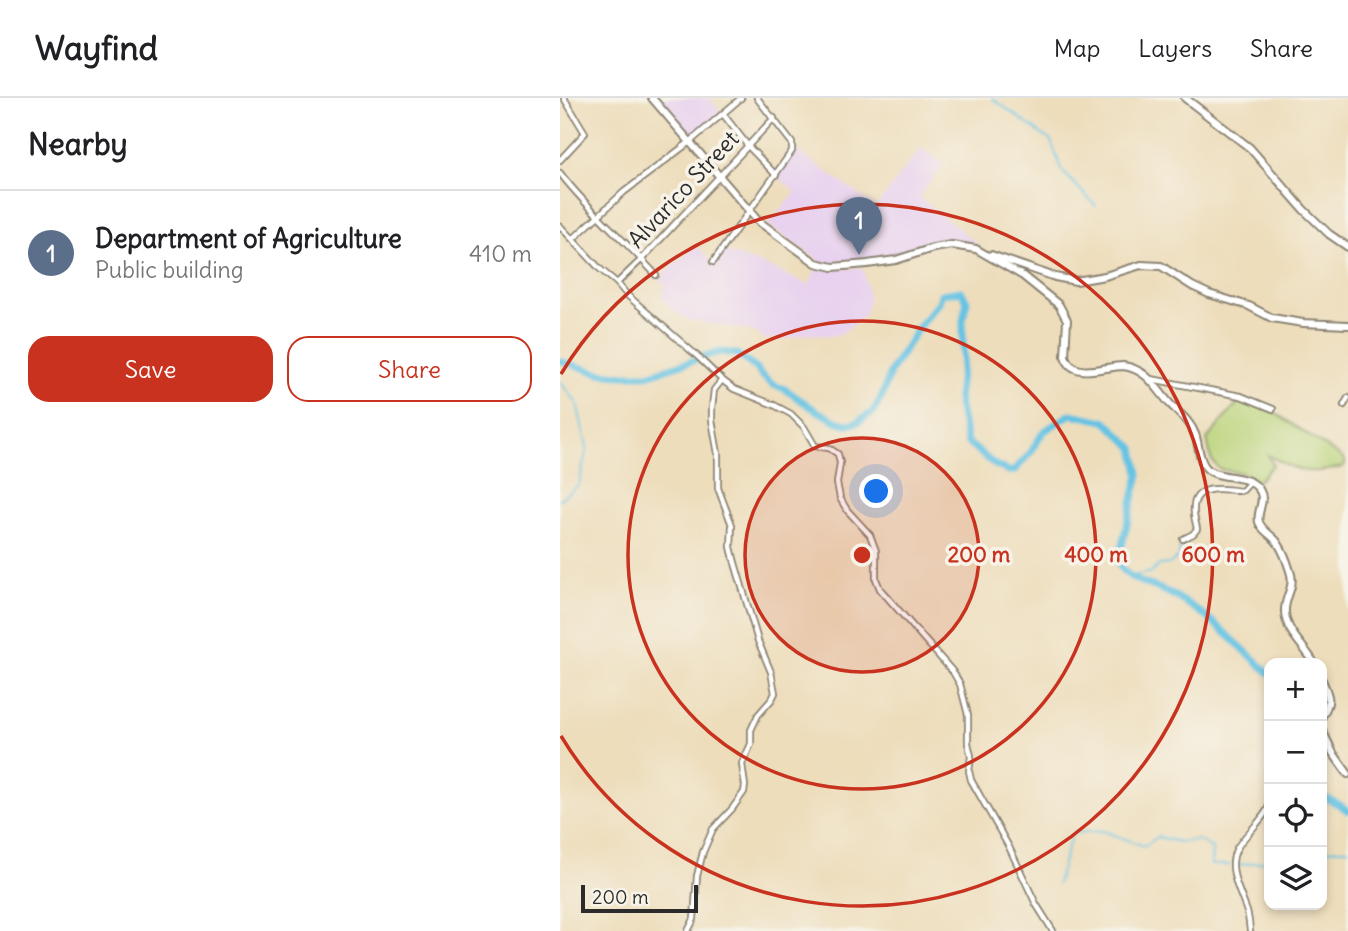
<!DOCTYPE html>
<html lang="en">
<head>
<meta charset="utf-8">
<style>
	:root { --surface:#fff; --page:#f6f6f6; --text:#202124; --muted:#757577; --line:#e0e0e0; --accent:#c8321e }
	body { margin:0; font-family:Delius,sans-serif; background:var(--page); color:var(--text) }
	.controls { position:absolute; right:21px; bottom:21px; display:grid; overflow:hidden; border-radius:14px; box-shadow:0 4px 10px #0003 }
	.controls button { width:63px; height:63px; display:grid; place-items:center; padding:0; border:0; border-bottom:2px solid var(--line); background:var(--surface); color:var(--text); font:35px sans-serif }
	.scale { position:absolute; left:21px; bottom:18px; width:117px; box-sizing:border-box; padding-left:7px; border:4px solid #2b2b2b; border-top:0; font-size:19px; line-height:24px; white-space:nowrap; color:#2b2b2b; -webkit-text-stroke:5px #f7f3e8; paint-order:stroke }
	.you { position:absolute; left:317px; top:394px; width:24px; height:24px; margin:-18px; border:5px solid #fff; border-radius:50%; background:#1a73e8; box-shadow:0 0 0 10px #1a73e833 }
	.badge { display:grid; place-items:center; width:46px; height:46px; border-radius:50%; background:var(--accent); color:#fff; font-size:23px; font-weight:700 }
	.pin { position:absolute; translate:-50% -58px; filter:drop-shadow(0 2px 4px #0008) }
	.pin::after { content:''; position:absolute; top:37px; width:24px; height:21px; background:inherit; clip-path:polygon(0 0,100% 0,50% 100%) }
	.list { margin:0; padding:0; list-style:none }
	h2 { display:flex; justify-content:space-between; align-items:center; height:91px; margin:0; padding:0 28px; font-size:30px }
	h2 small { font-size:23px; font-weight:400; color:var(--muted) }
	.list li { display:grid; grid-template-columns:46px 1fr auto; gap:21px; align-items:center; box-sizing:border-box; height:126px; padding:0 28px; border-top:2px solid var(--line) }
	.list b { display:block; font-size:26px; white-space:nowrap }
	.list p { margin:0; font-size:23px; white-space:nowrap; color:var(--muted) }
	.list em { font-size:23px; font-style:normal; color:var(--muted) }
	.actions { display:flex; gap:14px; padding:21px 28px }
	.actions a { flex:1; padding:16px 0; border:2px solid var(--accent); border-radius:21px; text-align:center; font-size:24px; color:var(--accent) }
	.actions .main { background:var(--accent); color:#fff }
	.icon { flex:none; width:38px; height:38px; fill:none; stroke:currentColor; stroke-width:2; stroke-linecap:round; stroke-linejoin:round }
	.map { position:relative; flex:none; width:788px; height:833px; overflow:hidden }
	header { display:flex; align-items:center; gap:42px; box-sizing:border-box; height:98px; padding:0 35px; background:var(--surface); border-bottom:2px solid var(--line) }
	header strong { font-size:33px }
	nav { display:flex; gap:38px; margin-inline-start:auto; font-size:24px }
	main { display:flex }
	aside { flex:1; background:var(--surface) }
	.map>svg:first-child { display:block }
</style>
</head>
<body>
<header>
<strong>Wayfind</strong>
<nav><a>Map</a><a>Layers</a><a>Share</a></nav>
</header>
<main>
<aside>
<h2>Nearby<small></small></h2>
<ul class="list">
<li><span class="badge" style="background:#5c6f8a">1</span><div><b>Department of Agriculture</b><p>Public building</p></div><em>410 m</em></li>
</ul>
<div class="actions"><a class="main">Save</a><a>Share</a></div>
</aside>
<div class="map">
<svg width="788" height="833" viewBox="0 0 788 833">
	<rect width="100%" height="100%" fill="#f7f3e8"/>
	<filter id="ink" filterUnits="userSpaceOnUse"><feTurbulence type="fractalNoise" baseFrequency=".0143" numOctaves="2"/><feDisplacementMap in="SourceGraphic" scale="14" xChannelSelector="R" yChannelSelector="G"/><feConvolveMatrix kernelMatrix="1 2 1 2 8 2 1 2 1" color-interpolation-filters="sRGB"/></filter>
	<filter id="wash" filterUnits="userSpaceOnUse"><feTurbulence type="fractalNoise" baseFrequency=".00686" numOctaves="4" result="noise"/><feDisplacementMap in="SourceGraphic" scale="28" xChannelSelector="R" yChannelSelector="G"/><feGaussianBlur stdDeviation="1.57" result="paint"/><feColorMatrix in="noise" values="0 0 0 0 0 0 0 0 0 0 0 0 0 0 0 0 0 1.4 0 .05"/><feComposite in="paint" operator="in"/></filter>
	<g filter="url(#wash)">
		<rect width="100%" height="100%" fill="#edddbb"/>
		<!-- built -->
		<g fill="#e8d2ef">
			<polygon points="95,0 150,0 161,15 131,41"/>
			<polygon points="361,50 384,66 359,99 426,153 417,148 405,145 386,145 314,164 270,167 262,165 207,126 236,95 217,78 236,52 316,109"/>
			<polygon points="136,147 154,165 163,153 202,166 249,187 257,168 276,171 303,170 309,200 306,215 292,228 280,236 268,238 248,236 223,242 203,241 199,236 187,232 129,222 111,211 102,200 103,192 106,188 99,181"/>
		</g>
		<!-- green -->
		<path fill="#b9d378" stroke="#727f52" stroke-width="2" d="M681,301L712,313L781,359L785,362V366L782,369C770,372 753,375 741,372C730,370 718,362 708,357L713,367L698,383L683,375L659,371L651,361L647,341Z"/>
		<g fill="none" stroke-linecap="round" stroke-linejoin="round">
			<!-- stream -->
			<g stroke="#65c3e3" stroke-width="2">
				<polyline points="432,0 491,43 502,73 536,108"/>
				<polyline points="0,284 17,305 27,350 19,387 0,401"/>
				<polyline points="569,479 592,474 599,467 609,466 619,459 620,447"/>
				<polyline points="762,753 777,751 788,751"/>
				<polyline points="677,767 709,763"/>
				<polyline points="497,786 512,735 543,733 584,748 598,739 619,744 638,742 652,750 651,767 670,767"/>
			</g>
			<!-- river -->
			<g stroke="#65c3e3" stroke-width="7">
				<path d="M0,263L39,275L60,277H87L132,263L148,257L161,254L177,256L198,272L200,276L213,287L223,290L254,311L278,324L287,326L296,325L313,314L322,298L330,275L335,266L363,223L379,204L381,196L401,193L407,203L403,222V260L398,300L407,344L435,367L448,373H454L471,354L483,334L511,316L545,323L574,350L579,376L558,464C567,484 589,485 607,494C646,513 678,547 709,575"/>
				<polyline points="762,698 780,707 788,713"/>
			</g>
		</g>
	</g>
	<g filter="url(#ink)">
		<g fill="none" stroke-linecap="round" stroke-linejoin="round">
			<defs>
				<g id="street">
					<polyline points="163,16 188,48 216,77"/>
					<polyline points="0,62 25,35 4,0"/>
					<path d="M0,75C28,112 65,142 96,177"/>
					<polyline points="0,128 40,171 57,185 67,197 136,257 162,282 174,291 214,307 231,316 244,329 255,348 269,350 278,356 280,365 277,385 280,400 287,412 310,437 316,453 316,481 320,491 393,574 400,586 408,617 408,645 411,658 409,673 411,682 449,749 476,806 493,833"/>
					<polyline points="13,141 64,94 131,43 181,0"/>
					<polyline points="153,164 232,53 232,45 197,0"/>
					<polyline points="57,185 82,161 214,20"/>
					<polyline points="591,281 681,298 713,311"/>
					<polyline points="784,307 788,300"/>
					<path d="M623,441L633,436L637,431C636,425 634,420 634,415C631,386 661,390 680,393L683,392L690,384"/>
					<polyline points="128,833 134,821 137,778 143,754 153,731 172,711 184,694 185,688 182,666 191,646 191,632 198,617 212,601 215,595 211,574 198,543 175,465 171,449 172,427 158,390 158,356 152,322 152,310 154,292 162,282"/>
					<path d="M690,833C689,825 689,818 686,811C680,794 667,771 676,752C684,736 702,725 709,708"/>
				</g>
				<g id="secondary">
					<path d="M92,0L198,123L256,165L273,169L307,166L336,162L373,150L392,147L416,151L463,178L499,207L507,222L505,258C513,283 544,268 563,268C588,271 596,291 611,307C621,317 630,323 635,336C639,346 638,358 644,367C654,384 689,373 700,393C706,403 696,414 699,424C702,433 712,437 717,444C723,452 727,463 730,473C736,489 724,499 725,514C726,535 745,548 754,565"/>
					<polyline points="625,0 690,50 744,112 769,136 788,149"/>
					<polyline points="431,157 495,179 516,183 545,178 581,167 601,168 632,188 649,196 689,208 712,220 743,225 788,227"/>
					<path d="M762,582C769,599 772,602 762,618"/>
					<polyline points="762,632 773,655 788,676"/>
				</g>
			</defs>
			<!-- street casing -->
			<use href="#street" stroke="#8c8473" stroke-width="8"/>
			<!-- secondary casing -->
			<use href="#secondary" stroke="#8c8473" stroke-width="10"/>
			<!-- street -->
			<use href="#street" stroke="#fff" stroke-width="4.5"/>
			<!-- secondary -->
			<use href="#secondary" stroke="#fff" stroke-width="6"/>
		</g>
	</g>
	<!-- distance rings -->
	<circle cx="302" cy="457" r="117" fill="#c8321e" fill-opacity=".12"/>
	<g fill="none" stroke="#c8321e" stroke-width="3.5">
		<circle cx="302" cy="457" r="117"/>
		<circle cx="302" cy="457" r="234"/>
		<path d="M1 276A351 351 0 1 1 1 638"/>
	</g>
	<g text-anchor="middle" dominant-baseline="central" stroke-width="7" stroke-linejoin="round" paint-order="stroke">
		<!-- street labels -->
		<g font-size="23" fill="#2b2b2b" stroke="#f7f3e8">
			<text transform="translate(123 91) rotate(-47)">Alvarico Street</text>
		</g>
	</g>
	<circle cx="302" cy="457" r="10" fill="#c8321e" stroke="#f7f3e8" stroke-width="3.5"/>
	<g font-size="21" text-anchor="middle" font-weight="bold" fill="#c8321e" stroke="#f7f3e8" stroke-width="7" stroke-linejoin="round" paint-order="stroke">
		<text x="419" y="464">200 m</text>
		<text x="536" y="464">400 m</text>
		<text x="653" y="464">600 m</text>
	</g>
</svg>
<div class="controls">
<button>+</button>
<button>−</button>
<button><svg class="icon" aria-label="locate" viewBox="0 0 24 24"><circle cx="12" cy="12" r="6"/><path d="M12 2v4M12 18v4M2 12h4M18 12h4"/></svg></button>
<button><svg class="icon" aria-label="layers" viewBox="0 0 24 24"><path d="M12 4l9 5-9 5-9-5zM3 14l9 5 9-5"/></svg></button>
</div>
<div class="scale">200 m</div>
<div class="you"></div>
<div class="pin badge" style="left:299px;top:157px;background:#5c6f8a">1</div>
</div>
</main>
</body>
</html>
